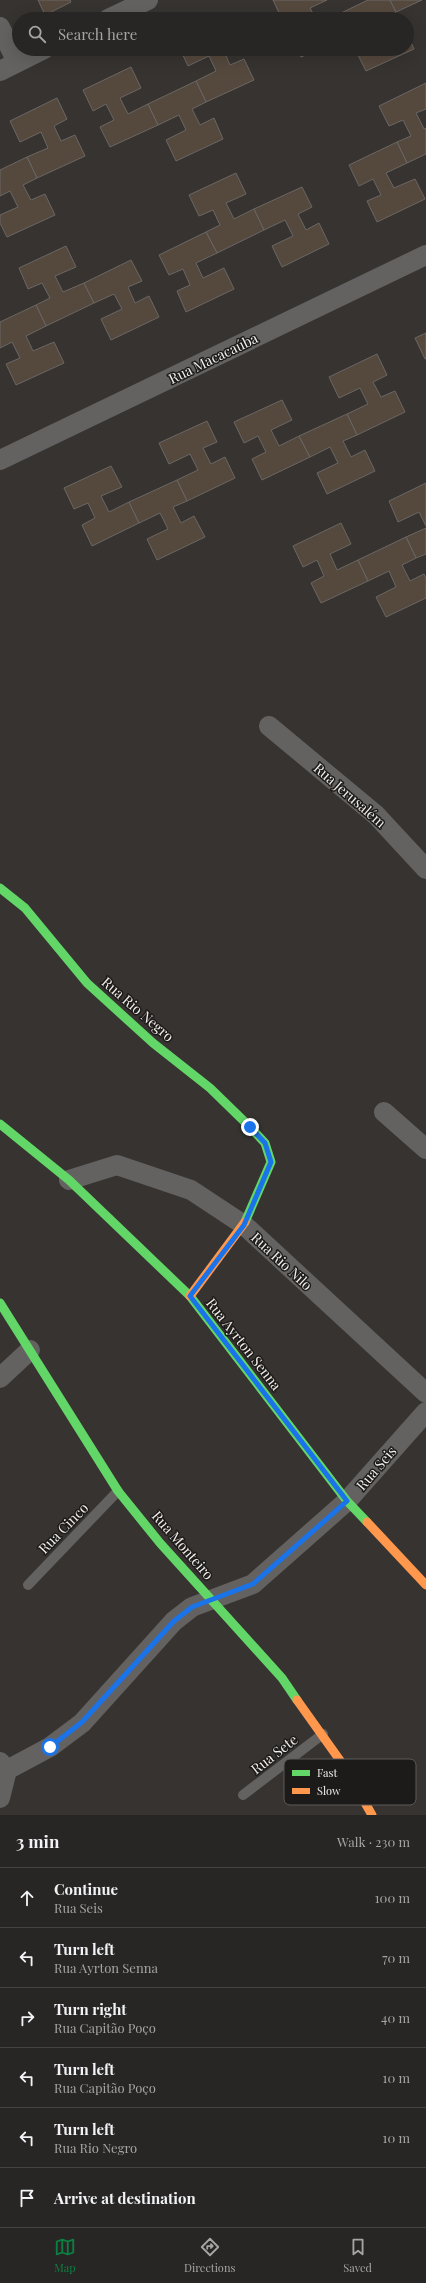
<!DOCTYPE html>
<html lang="en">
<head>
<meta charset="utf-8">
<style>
	:root { --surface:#282624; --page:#343231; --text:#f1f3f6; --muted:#a5a5a6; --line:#444341; --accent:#0b8043 }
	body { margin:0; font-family:"Playfair Display",serif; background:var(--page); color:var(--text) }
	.stop { position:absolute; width:12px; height:12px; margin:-9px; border:3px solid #1a73e8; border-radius:50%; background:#fff }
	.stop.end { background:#1a73e8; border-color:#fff; box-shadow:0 1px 4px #0008 }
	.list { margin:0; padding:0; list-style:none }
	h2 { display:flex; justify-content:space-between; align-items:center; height:52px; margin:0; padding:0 16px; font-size:17px }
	h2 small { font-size:13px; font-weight:400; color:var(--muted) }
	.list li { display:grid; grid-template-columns:26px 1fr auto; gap:12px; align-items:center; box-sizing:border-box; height:60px; padding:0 16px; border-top:1px solid var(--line) }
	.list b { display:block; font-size:15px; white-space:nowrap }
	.list p { margin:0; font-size:13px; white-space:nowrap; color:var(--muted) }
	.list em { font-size:13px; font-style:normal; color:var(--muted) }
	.icon { flex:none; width:22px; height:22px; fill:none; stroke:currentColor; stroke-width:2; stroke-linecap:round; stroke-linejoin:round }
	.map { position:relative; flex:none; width:426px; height:1815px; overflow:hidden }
	.search { position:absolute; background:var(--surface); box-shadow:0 4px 16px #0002; left:12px; right:12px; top:12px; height:44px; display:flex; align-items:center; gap:10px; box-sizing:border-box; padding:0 14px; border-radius:22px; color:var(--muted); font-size:15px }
	.sheet { height:412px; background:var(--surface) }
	nav { display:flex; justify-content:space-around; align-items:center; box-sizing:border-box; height:56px; border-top:1px solid var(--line); background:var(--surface); font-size:11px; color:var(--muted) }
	nav a { display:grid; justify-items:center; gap:2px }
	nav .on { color:var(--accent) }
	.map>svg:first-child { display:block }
</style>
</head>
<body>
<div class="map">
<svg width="426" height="1815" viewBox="0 0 426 1815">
	<rect width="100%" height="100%" fill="#363330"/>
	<!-- building -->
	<g fill="#55483d" stroke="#6a6765">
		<polygon points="38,0 70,0 71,2 45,15"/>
		<polygon points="273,0 327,0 310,8 316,19 299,19 297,14 282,19"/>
		<polygon points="368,0 390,0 396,12 383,19 341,19 339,14"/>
		<polygon points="390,0 422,0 396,12"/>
		<polygon points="339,14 341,19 328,19"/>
		<polygon points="407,34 414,49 366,71 356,51 407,49"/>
		<polygon points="180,49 223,49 230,65 244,59 254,80 206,102 196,81 216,71 209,56 188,66"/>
		<polygon points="297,49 319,49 301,57"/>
		<polygon points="131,67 141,88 120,98 128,114 148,104 158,125 110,147 100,127 114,120 106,104 93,111 83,90"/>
		<polygon points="196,81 206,102 192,109 200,125 214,118 223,139 176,161 166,140 186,130 179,115 158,125 148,104"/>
		<polygon points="426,83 426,109 416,113 424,129 426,128 426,154 407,163 397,142 411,136 403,120 389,126 379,106"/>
		<polygon points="57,98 67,119 54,126 61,141 75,135 85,156 37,178 27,157 48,148 41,132 20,142 10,121"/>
		<polygon points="397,142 407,163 386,173 394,188 415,179 425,199 377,222 367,201 381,195 373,179 359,186 349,165"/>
		<polygon points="27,157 37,178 23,185 31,200 45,194 55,215 7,237 0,223 0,215 18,207 10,191 0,196 0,170"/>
		<polygon points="236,173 246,194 226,203 234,219 254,209 264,230 217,253 206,232 220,225 213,210 199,216 189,195"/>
		<polygon points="302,187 312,207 298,214 306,230 319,223 329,244 282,267 272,246 293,236 285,220 264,230 254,209"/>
		<polygon points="206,232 217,253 196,263 203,278 224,268 234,289 186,312 177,291 190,285 183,269 169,275 159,255"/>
		<polygon points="66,246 76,267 55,276 63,292 84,283 94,303 46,326 36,305 50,298 42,283 28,289 19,268"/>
		<polygon points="131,260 142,281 128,287 135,303 149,296 159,317 111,340 101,319 122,309 114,294 94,303 84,283"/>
		<polygon points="36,305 46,326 26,336 33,351 54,342 64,363 16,385 6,364 20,358 12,342 0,348 0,322"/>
		<polygon points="426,333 426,359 425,359 415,338"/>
		<polygon points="377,354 387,375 373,382 381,397 395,391 405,412 357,435 347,414 368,404 360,388 339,398 329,377"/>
		<polygon points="282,400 292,420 271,430 279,446 299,436 310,457 262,480 252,459 266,452 258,436 244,443 234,422"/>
		<polygon points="347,414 357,435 343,441 351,457 365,450 375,471 327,494 317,473 338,463 330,447 310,457 299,436"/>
		<polygon points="207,421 217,442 203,448 211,464 225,457 235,478 187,501 177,480 198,470 190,454 169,464 159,443"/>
		<polygon points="111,466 122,487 101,496 109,512 129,502 139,523 92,546 82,525 95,518 88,503 74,509 64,488"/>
		<polygon points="177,480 187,501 173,507 181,523 194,516 205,537 157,560 147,539 168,529 160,513 139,523 129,502"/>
		<polygon points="426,483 426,526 419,512 398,522 389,501"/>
		<polygon points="341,523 351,544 330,554 337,570 358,560 368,581 321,603 311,583 324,576 317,560 303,567 293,546"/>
		<polygon points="426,528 426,554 416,558 406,537"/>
		<polygon points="406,537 416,558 402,565 410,581 424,574 426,579 426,598 386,617 376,597 396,587 389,571 368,581 358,560"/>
	</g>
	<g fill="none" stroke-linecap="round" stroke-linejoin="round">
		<!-- lane -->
		<g stroke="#646260" stroke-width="10">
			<polyline points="28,1585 118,1491"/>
			<polyline points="243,1795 323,1734"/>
		</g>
		<!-- street -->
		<g stroke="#646260" stroke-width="20">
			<polyline points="108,19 148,0"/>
			<polyline points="0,27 17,62"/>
			<polyline points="0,71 44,49"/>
			<polyline points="0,460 426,255"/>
			<polyline points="269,726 376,815 426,869"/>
			<polyline points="384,1112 426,1149"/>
			<polyline points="69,1180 117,1165 191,1190 244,1225 426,1393"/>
			<polyline points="0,1378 30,1350"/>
			<polyline points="0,1762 7,1770 0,1798"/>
			<polyline points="7,1770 50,1747 82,1723 174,1621 192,1607 253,1584 347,1501 426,1412"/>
		</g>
		<!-- fast -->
		<g stroke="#63d668" stroke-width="9">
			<polyline points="0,888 25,908 87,983 153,1043 210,1088 250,1127 265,1143 271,1162 245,1222"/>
			<polyline points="0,1124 69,1180 190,1296 347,1501 367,1522"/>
			<polyline points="0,1303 118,1491 160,1543 282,1678 297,1700"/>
		</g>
		<!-- slow -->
		<g stroke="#ff974d" stroke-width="9">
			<polyline points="190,1296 245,1222"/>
			<polyline points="367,1522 426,1585"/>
			<polyline points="297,1700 344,1766 372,1815"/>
		</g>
	</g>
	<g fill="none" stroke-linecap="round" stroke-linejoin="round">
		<!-- route -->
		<polyline stroke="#1a73e8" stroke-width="5" points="50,1747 82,1722 174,1621 192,1607 253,1584 347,1501 190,1296 244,1225 271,1162 265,1143 250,1127"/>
	</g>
	<g text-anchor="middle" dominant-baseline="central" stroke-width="3" stroke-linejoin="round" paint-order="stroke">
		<!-- street labels -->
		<g font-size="14" fill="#f2eeec" stroke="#1d1b19">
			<text transform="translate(213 358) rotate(-26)">Rua Macacaúba</text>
			<text transform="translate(350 795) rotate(41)">Rua Jerusalém</text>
			<text transform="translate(138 1009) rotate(41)">Rua Rio Negro</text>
			<text transform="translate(282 1261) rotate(43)">Rua Rio Nilo</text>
			<text transform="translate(244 1344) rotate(52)">Rua Ayrton Senna</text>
			<text transform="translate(376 1468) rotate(-49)">Rua Seis</text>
			<text transform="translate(63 1528) rotate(-46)">Rua Cinco</text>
			<text transform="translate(183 1545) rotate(49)">Rua Monteiro</text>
			<text transform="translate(274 1754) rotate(-38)">Rua Sete</text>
		</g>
	</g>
	<!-- legend -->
	<rect x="284" y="1759" width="132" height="46" rx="6" fill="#1d1b19" stroke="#5d5a58" stroke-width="1"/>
	<rect x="292" y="1770" width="18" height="6" fill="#63d668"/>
	<rect x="292" y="1788" width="18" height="6" fill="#ff974d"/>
	<g font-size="11" fill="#f2eeec">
		<text x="317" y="1777">Fast</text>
		<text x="317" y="1795">Slow</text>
	</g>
</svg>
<div class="stop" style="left:50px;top:1747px"></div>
<div class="stop end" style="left:250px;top:1127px"></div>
<div class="search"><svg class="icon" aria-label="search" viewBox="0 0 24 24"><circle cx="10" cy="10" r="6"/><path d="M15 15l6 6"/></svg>Search here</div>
</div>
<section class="sheet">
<h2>3 min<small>Walk · 230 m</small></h2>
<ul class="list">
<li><svg class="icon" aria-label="ahead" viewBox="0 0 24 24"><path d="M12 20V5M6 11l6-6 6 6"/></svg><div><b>Continue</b><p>Rua Seis</p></div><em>100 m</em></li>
<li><svg class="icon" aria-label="left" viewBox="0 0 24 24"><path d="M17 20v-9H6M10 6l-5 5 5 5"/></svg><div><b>Turn left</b><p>Rua Ayrton Senna</p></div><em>70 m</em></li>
<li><svg class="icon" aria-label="right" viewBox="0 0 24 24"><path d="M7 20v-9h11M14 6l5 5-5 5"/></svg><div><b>Turn right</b><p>Rua Capitão Poço</p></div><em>40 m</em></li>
<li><svg class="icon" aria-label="left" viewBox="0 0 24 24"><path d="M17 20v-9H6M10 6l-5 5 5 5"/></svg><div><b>Turn left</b><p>Rua Capitão Poço</p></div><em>10 m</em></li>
<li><svg class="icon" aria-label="left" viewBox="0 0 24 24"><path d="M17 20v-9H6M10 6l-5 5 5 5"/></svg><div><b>Turn left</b><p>Rua Rio Negro</p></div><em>10 m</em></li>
<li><svg class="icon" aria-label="arrive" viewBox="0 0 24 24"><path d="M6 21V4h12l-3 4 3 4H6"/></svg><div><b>Arrive at destination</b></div></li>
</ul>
</section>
<nav>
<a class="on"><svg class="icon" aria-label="map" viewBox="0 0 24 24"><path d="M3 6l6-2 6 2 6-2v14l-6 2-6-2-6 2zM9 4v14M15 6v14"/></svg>Map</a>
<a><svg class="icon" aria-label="directions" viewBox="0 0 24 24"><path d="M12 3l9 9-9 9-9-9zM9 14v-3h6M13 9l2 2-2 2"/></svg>Directions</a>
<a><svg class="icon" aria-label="saved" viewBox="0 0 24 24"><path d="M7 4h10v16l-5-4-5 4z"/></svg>Saved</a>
</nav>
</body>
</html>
